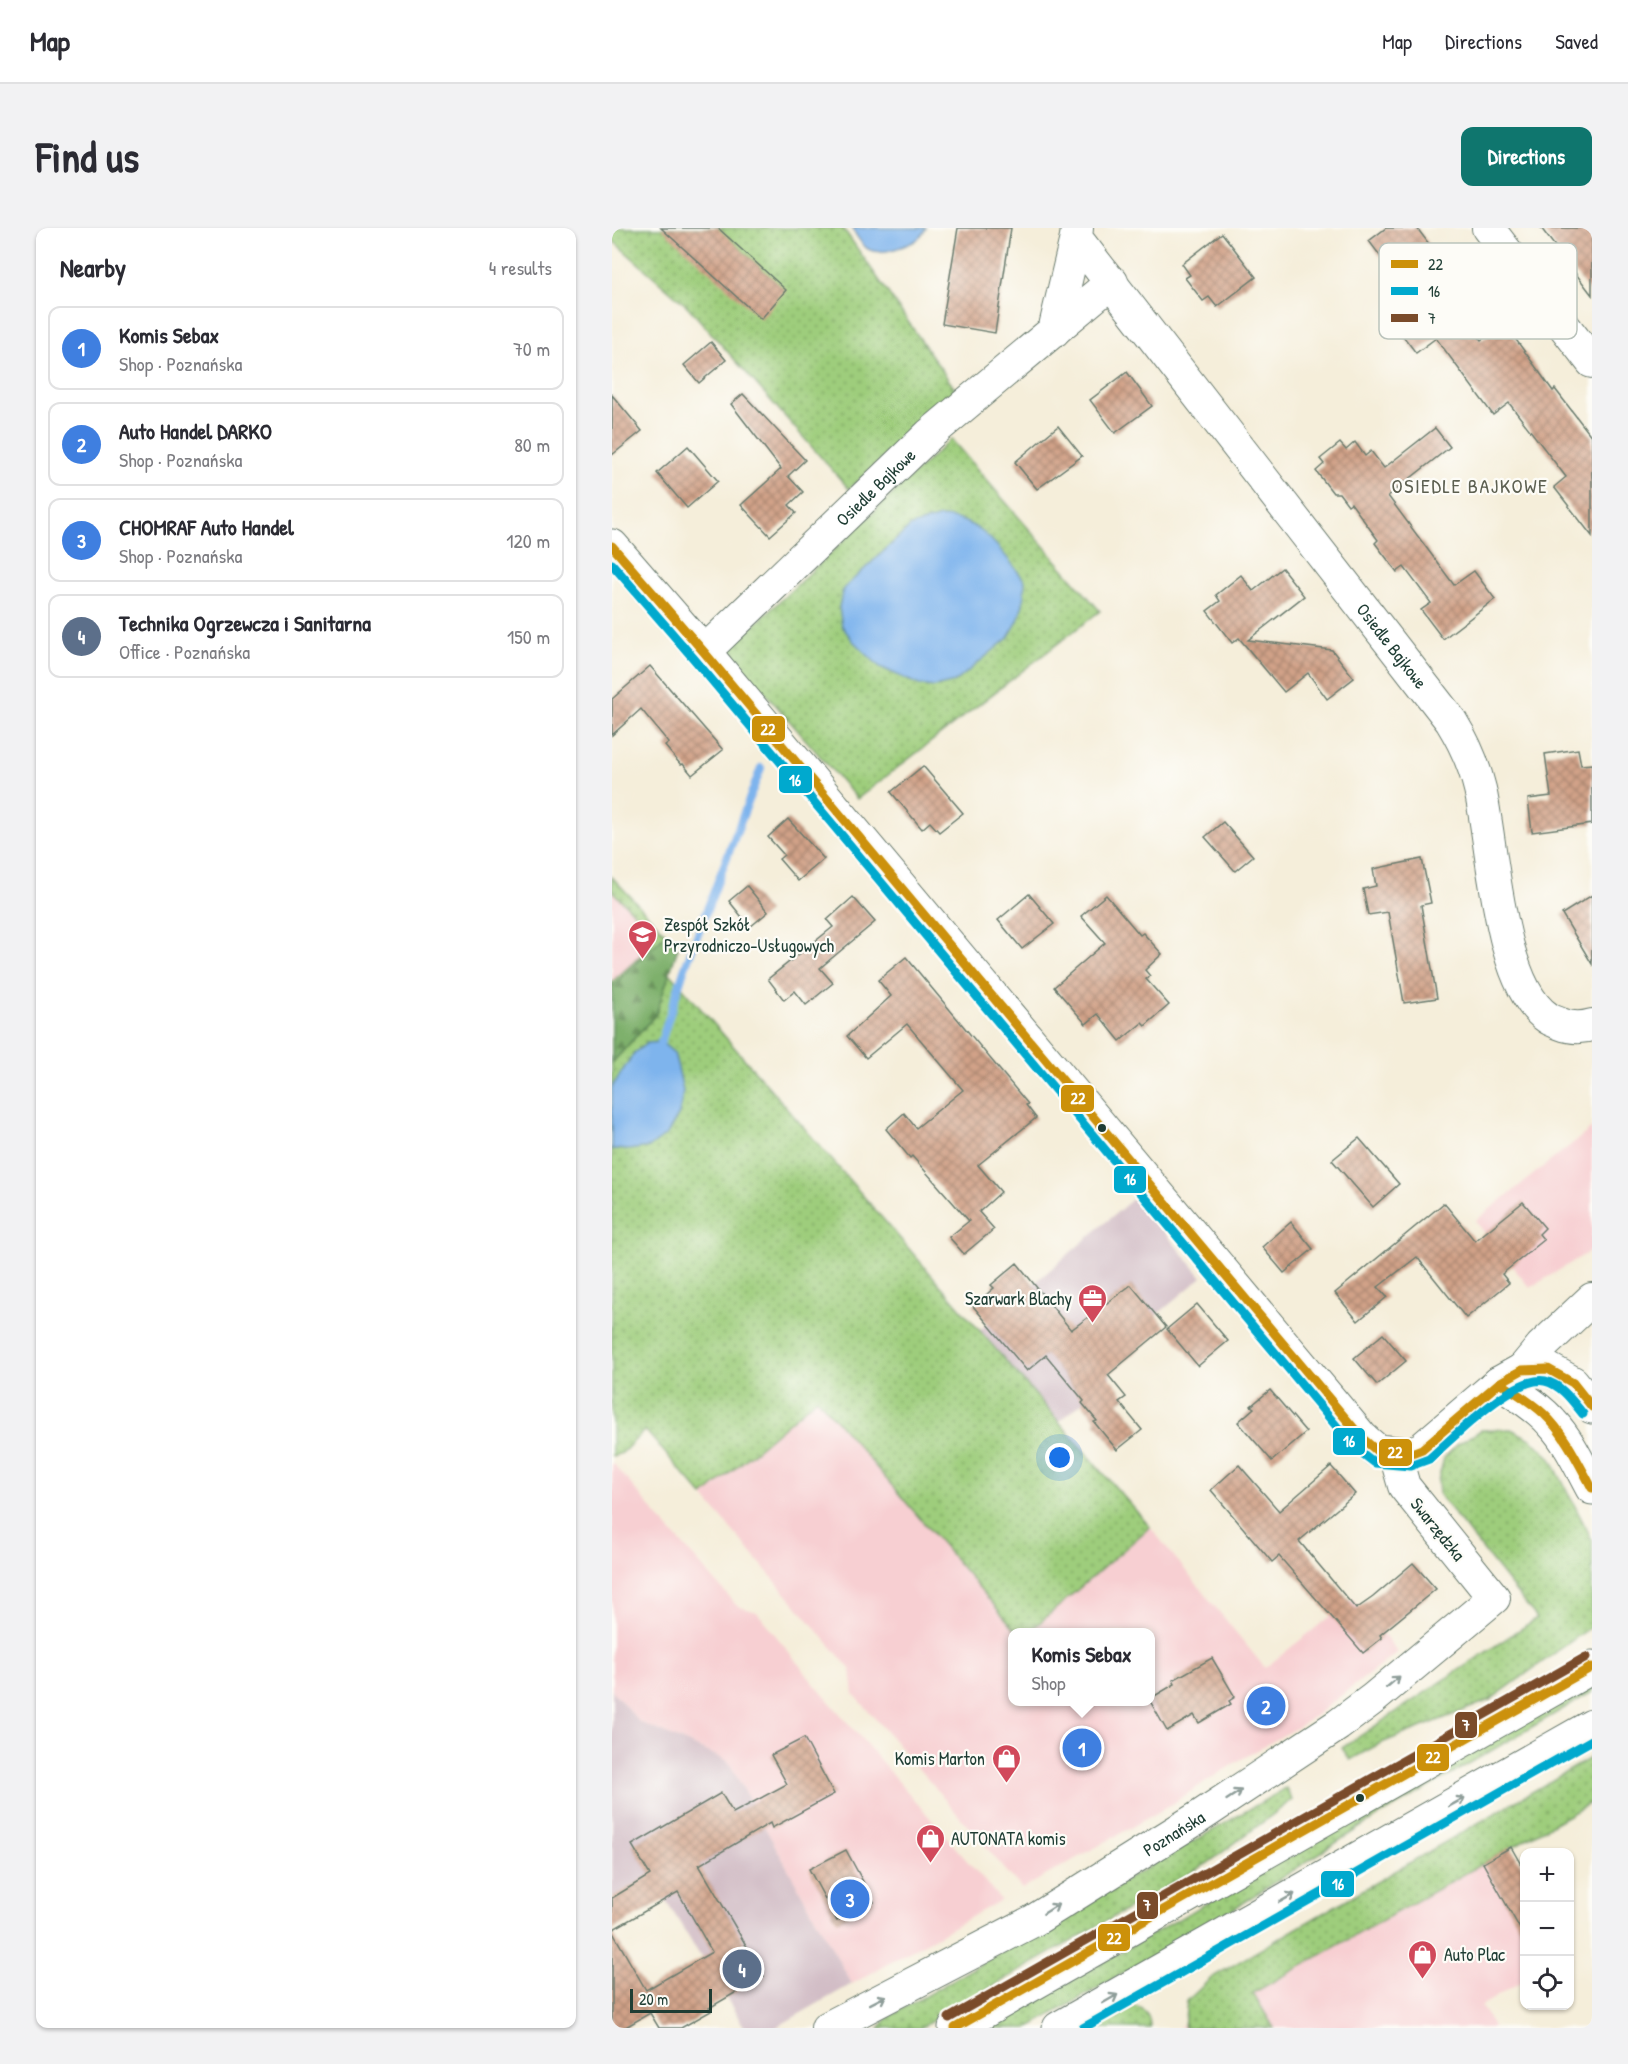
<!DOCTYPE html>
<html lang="en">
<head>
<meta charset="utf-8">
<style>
	:root { --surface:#fff; --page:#f2f2f3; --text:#2b2b33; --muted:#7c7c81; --line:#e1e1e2; --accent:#0f766e }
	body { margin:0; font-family:"Patrick Hand",sans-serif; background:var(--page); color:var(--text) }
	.controls { position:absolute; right:18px; bottom:18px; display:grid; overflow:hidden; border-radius:12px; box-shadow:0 2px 4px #0004 }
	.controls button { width:54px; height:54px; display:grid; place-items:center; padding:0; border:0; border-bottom:2px solid var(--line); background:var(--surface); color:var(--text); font:30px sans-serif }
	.scale { position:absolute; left:18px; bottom:15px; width:82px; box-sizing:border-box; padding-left:6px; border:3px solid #1f3d34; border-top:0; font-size:16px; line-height:21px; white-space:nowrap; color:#1f3d34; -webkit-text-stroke:4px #fdfcf7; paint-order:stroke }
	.you { position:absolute; left:448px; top:1230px; width:21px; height:21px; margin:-15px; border:4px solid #fff; border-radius:50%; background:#1a73e8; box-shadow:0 0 0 9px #1a73e833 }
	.badge { display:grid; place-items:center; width:39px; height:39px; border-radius:50%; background:var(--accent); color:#fff; font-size:20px; font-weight:700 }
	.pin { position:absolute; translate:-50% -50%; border:3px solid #fff; box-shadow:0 2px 6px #0006 }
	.popup { position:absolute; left:396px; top:1400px; width:147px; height:78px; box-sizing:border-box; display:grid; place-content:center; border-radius:12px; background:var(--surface); filter:drop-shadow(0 2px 4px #0005); font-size:20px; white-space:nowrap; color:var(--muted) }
	.popup b { font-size:22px; color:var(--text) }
	.popup::after { content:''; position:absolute; left:50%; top:100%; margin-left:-12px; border:12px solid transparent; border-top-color:var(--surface) }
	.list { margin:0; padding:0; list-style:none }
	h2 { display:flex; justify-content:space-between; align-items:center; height:78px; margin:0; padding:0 24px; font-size:26px }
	h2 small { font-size:20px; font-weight:400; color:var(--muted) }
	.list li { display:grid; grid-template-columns:39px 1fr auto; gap:18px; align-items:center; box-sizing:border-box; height:84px; margin:0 12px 12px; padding:0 12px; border:2px solid var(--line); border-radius:12px }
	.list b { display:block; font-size:22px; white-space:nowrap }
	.list p { margin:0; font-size:20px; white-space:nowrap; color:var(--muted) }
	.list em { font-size:20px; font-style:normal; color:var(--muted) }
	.icon { flex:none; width:33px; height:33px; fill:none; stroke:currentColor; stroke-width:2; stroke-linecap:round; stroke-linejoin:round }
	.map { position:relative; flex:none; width:980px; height:1800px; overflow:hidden; border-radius:12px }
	header { display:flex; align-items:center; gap:36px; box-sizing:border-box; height:84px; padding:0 30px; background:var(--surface); border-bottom:2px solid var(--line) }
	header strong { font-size:28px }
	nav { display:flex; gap:33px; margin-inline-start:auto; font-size:21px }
	.intro { display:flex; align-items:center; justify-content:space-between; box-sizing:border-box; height:144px; padding:0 36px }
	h1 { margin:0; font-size:42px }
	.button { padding:15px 27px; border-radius:12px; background:var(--accent); color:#fff; font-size:21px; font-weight:700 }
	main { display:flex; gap:36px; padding:0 36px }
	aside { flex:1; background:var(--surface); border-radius:12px; box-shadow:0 2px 4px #0004 }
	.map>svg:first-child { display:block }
</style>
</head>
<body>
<header>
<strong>Map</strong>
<nav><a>Map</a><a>Directions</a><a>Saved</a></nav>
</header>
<div class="intro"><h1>Find us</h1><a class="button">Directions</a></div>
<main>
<aside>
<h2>Nearby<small>4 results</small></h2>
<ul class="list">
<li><span class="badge" style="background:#3f7fe0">1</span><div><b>Komis Sebax</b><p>Shop · Poznańska</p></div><em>70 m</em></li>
<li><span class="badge" style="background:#3f7fe0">2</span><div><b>Auto Handel DARKO</b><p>Shop · Poznańska</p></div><em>80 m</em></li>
<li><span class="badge" style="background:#3f7fe0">3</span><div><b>CHOMRAF Auto Handel</b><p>Shop · Poznańska</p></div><em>120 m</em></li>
<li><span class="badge" style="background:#5c6f8a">4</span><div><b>Technika Ogrzewcza i Sanitarna</b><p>Office · Poznańska</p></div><em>150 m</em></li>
</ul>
</aside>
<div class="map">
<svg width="980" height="1800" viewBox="0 0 980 1800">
	<defs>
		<pattern id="green-dots" width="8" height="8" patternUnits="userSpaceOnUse" patternTransform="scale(1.5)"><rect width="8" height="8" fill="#9ecd7c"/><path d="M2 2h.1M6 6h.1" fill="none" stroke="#80a866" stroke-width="1.8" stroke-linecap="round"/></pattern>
		<pattern id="forest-firs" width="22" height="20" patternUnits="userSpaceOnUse" patternTransform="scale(1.5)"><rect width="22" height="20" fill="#7eb06c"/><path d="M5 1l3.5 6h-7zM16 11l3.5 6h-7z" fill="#67905a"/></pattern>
		<pattern id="building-cross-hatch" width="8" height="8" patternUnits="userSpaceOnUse" patternTransform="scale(1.5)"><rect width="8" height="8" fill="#d1a288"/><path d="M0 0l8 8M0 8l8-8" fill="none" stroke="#a98570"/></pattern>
	</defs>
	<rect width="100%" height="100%" fill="#fdfcf7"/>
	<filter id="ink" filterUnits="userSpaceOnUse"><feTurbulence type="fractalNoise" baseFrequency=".0167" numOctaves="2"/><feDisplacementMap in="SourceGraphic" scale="12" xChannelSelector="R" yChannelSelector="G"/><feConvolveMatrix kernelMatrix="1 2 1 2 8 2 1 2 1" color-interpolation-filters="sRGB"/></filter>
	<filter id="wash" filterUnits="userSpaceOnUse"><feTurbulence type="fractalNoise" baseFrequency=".008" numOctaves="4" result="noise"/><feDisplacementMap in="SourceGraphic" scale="24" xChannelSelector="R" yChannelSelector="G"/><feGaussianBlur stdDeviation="1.35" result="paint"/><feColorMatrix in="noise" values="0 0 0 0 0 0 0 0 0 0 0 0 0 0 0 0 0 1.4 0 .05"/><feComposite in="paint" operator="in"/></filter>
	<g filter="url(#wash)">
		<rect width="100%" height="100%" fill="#f5eeda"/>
		<!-- built -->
		<g fill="#f7cfd2">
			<polygon points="0,649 66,720 57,744 0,835"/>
			<polygon points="980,900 980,1022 918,1060 863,993"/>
			<polygon points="205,1170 405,1404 401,1404 401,1474 539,1474 539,1404 417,1404 538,1299 653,1440 740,1371 786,1424 696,1493 623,1535 550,1582 410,1661 242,1466 239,1442 91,1268"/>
			<polygon points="0,1234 55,1299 125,1378 145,1384 204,1458 389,1672 240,1756 116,1533 27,1494 0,1462"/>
			<polygon points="871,1635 907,1699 911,1697 912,1700 912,1752 869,1778 882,1800 566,1800 638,1760 641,1765"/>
		</g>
		<!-- industrial -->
		<g fill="#d2bdc6">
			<polygon points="523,969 590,1049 515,1112 525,1123 497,1146 499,1150 447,1194 368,1102"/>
			<polygon points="0,1462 27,1494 116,1533 240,1756 163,1800 133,1800 38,1647 0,1670"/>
		</g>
		<!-- green -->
		<g fill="url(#green-dots)" stroke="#5e8558" stroke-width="1.5">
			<polygon points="0,0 231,0 345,164 237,261 76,79 0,12"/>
			<polygon points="339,211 488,383 245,571 116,422"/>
			<path d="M0,649L54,706L0,758V754C11,743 26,732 35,720C48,703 11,675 0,663Z"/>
			<polygon points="57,744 538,1299 417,1404 405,1404 205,1170 91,1268 33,1202 10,1225 0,1228 0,835 44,786"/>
			<polygon points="899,1201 919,1211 938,1229 980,1312 980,1398 878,1472 767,1516 738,1532 730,1520 925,1390 827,1267 826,1253 832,1230 846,1216 869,1202"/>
			<polygon points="980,1456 980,1464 750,1598 601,1694 416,1800 375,1800"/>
			<polygon points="980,1529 980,1574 641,1765 662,1800 572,1800 575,1773 599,1750"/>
			<polygon points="674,1560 680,1572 596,1635 308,1800 267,1800 278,1788"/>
			<path d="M522,1778C534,1780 538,1789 538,1800H483Z"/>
		</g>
		<!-- forest -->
		<polygon fill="url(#forest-firs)" stroke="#4e7650" stroke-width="1.5" points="54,706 66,720 44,786 0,835 0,758"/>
		<!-- water -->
		<g fill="#7eb4ed" stroke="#4e7890" stroke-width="1.5">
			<path d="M240,0H314C311,6 307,11 301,14C291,19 269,27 258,22C250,19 244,7 240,0Z"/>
			<path d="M328,289C369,289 390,323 413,353L411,376L406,393L396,410L343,454L322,459L307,457L268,439L241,413L230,398L227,379L231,361L299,298Z"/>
			<polygon points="49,814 62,825 66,840 71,863 67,886 55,906 38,919 16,922 0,921 0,859 22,825 35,815"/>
		</g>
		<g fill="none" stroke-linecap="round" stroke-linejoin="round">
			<!-- stream -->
			<polyline stroke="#7eb4ed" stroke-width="8" points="49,814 72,742 149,540"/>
		</g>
		<g id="blocks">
			<!-- building -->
			<g fill="url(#building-cross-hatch)">
				<polygon points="49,0 106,0 174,62 149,91"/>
				<polygon points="346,0 399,0 383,105 330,96"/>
				<polygon points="774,0 805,0 847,56 834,66 869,112 892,95 941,163 943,161 980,209 980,308 942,259 954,249 897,175 881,187 824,110 804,125 776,88 800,70 757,13"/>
				<polygon points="929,0 980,0 980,67"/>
				<polygon points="610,5 644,49 605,79 597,69 591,73 573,50 578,47 570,36"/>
				<polygon points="99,114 114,132 87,155 72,137"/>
				<polygon points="515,144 540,178 503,205 478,172"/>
				<polygon points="131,166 193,232 176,248 191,264 177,277 184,285 158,308 129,277 169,241 119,176"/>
				<polygon points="0,167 30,203 0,227"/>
				<polygon points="446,198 470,228 425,261 403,234"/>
				<polygon points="823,200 838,219 776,268 842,357 862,343 883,371 831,411 809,382 819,375 792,339 785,344 763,315 766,312 739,275 736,277 727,265 721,265 704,243 712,236 708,231 728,215 734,222 743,214 753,228 759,223 772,240"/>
				<polygon points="76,218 106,253 75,280 45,245"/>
				<polygon points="670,340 692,368 636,412 720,422 742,450 715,471 696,445 672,464 627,410 620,415 595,383 608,373 604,367 629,347 641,363"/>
				<polygon points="38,438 111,522 80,547 71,536 69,537 53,518 57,515 29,481 0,507 0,471"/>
				<polygon points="966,521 969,537 980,536 980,596 920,604 916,571 939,568 933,526"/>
				<polygon points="311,538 351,585 327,604 318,594 310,601 279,564"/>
				<polygon points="176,591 212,631 186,653 167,631 172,627 156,609"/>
				<polygon points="611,594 641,628 623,643 593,609"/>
				<polygon points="810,631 819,675 809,677 825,770 792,775 776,684 756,687 751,661 764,658 761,641"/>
				<polygon points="135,658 156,684 138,699 117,673"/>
				<polygon points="417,666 442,696 410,721 386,692"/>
				<polygon points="494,667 528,707 531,705 550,726 533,742 538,748 534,751 557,777 533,798 530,795 508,813 486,786 474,796 442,759 493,715 469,688"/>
				<polygon points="980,667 980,736 950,686"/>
				<polygon points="241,669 263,694 208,740 221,755 194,777 183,763 172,772 156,751 221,699 215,692"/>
				<polygon points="294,729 416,876 414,877 424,890 366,937 389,964 367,984 382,1001 352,1026 337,1009 357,993 300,928 298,930 274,901 292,885 304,900 351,862 295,796 254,830 235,808 279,768 266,752"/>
				<polygon points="747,910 787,956 761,979 720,932"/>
				<polygon points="911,974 933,1000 927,1006 932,1012 890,1046 897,1055 854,1090 805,1029 766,1059 775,1069 746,1093 723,1065 832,975 863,1013"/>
				<polygon points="679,994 701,1021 672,1045 650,1019"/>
				<polygon points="405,1035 459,1102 519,1057 554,1099 496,1147 514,1169 507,1174 530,1202 505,1222 482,1194 485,1193 470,1175 472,1173 434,1127 415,1143 361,1078 382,1060 379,1057"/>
				<polygon points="585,1076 616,1113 586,1138 555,1101"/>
				<polygon points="771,1106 794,1133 765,1157 742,1130"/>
				<polygon points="658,1162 694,1204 660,1233 626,1194 642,1180 639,1178"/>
				<polygon points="627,1237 667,1283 719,1238 743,1266 687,1313 744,1381 761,1369 801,1335 824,1361 768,1407 770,1410 751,1425 667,1328 660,1334 599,1262"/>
				<polygon points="600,1430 623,1469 617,1473 619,1476 587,1495 582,1487 555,1503 538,1473 539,1470 563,1456 561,1452"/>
				<polygon points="192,1510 222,1566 160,1600 158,1595 87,1637 152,1748 97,1780 99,1783 69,1800 47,1800 38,1785 12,1800 0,1800 0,1703 34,1762 100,1724 66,1664 0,1702 0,1670 38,1647 20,1617 109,1565 121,1585 175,1556 159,1527"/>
				<polygon points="899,1619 912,1642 912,1708 871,1635"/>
				<polygon points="234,1622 262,1674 225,1693 197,1641"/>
			</g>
		</g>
	</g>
	<g filter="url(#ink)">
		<use href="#blocks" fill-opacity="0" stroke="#6a7b6e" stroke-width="1.5"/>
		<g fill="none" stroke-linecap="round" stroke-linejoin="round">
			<defs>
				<g id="minor">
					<path id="s1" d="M465,0L464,10L839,493C852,514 862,536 868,561C881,617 886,757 936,790C940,793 945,794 949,796C959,800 970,800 980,797"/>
					<polyline points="876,0 980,134"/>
					<polyline points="442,103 464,10"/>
					<path id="s2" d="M92,424L318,206L500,54"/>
					<polyline points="910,1142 929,1119 980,1071"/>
					<path id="s3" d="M215,1800L421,1693L584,1591L726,1497L762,1470L882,1370L792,1258L783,1226"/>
				</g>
				<g id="tertiary">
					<polyline points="0,318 92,424 750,1210 765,1223 797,1226 810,1221 887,1155 910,1142 936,1141 961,1155 980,1179"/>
					<path d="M887,1155C906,1166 925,1178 940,1195C957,1213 968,1238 980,1260"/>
				</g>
				<g id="secondary">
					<polyline points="343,1800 980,1439"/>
					<polyline points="447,1800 980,1498"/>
				</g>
			</defs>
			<!-- minor casing -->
			<use href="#minor" stroke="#6a7b6e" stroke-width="34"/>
			<!-- tertiary casing -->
			<use href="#tertiary" stroke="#6a7b6e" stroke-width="35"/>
			<!-- secondary casing -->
			<use href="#secondary" stroke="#6a7b6e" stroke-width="35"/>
			<!-- minor -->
			<use href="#minor" stroke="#fff" stroke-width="32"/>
			<!-- tertiary -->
			<use href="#tertiary" stroke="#fff" stroke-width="33"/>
			<!-- secondary -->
			<use href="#secondary" stroke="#fff" stroke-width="33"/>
			<defs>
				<g id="bus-1">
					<polyline points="0,318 92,424 750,1210 765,1223 797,1226 810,1221 887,1155 910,1142 936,1141 961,1155 980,1179"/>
					<path d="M890,1156C904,1165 919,1174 932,1186C953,1206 966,1234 980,1260"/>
					<polyline points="343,1800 980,1439"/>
				</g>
				<g id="bus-2">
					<path d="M0,336L83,432L742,1219L763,1235L798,1238L817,1231C840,1211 903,1146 933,1153C950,1157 961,1174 971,1186"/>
					<polyline points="471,1800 980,1512"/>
				</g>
				<polyline id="bus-3" points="337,1790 974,1429"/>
			</defs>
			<!-- bus-1 casing -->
			<use href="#bus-1" stroke="#fdfcf7" stroke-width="14"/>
			<!-- bus-2 casing -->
			<use href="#bus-2" stroke="#fdfcf7" stroke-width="14"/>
			<!-- bus-3 casing -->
			<use href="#bus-3" stroke="#fdfcf7" stroke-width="14"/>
			<!-- bus-1 -->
			<use href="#bus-1" stroke="#cc910a" stroke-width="9"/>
			<!-- bus-2 -->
			<use href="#bus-2" stroke="#00a9ce" stroke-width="9"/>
			<!-- bus-3 -->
			<use href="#bus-3" stroke="#7a4b2a" stroke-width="9"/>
		</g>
		<!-- one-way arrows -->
		<defs><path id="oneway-shaft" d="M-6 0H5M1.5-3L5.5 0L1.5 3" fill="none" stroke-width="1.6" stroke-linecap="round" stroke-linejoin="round" transform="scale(1.5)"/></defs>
		<g stroke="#8f9e9a">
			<use href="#oneway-shaft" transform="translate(781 1454) rotate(-40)"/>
			<use href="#oneway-shaft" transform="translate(622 1567) rotate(-33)"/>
			<use href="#oneway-shaft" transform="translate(845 1574) rotate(-29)"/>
			<use href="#oneway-shaft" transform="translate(675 1670) rotate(-29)"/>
			<use href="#oneway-shaft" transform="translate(439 1681) rotate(-32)"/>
			<use href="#oneway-shaft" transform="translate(498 1771) rotate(-30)"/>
			<use href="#oneway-shaft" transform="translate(266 1772) rotate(-27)"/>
		</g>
	</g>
	<!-- icons -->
	<defs>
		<symbol id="school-pin" viewBox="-11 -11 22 30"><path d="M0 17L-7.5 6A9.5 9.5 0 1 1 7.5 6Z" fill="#d1495b" stroke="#fdfcf7"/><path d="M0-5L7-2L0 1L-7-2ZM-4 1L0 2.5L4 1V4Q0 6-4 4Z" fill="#fff"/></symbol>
		<symbol id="office-pin" viewBox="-11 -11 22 30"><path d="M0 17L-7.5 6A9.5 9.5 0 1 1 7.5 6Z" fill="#d1495b" stroke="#fdfcf7"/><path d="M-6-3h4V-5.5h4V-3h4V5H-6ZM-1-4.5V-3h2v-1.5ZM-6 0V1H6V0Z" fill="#fff"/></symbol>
		<symbol id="shop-pin" viewBox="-11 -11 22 30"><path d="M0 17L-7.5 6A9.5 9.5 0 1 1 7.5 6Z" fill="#d1495b" stroke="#fdfcf7"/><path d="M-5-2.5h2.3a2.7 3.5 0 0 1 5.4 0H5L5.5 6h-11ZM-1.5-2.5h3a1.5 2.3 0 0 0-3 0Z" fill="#fff"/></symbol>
	</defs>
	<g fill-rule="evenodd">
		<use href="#school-pin" x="14" y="690" width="33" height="45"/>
		<use href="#office-pin" x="464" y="1054" width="33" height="45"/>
		<use href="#shop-pin" x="378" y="1514" width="33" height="45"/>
		<use href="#shop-pin" x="302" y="1594" width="33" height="45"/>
		<use href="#shop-pin" x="794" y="1710" width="33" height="45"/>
	</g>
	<!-- markers -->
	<g fill="#1f3d34" stroke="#fdfcf7" stroke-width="2">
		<circle cx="490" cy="900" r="5"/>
		<circle cx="748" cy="1570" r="5"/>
	</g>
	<g text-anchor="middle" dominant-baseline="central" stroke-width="4.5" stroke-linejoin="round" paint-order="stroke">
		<!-- street labels -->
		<g font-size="18" fill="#1f3d34" stroke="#fdfcf7">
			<text stroke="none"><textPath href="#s2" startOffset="238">Osiedle Bajkowe</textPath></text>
			<text stroke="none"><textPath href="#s1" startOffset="526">Osiedle Bajkowe</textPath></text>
			<text transform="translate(826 1301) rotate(51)">Swarzędzka</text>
			<text stroke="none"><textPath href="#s3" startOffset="398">Poznańska</textPath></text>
		</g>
		<!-- poi labels -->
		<g font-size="18" fill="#1f3d34" stroke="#fdfcf7" text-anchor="start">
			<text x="52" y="696">Zespół Szkół<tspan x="52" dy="21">Przyrodniczo-Usługowych</tspan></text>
			<text x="460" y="1070" text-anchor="end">Szarwark Blachy</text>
			<text x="373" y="1530" text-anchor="end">Komis Marton</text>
			<text x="339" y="1610">AUTONATA komis</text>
			<text x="832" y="1726">Auto Plac</text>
		</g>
		<!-- neighbourhood labels -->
		<g font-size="20" letter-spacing="1.5" fill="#5d6051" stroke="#fdfcf7">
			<text x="858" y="257">OSIEDLE BAJKOWE</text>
		</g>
	</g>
	<!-- legend -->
	<rect x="767" y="15" width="198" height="96" rx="9" fill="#fdfcf7" stroke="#bac3bc" stroke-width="1.5"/>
	<rect x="779" y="32" width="27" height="8" fill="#cc910a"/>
	<rect x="779" y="59" width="27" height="8" fill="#00a9ce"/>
	<rect x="779" y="86" width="27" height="8" fill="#7a4b2a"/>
	<g font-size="16" fill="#1f3d34">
		<text x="816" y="42">22</text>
		<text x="816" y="69">16</text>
		<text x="816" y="96">7</text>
	</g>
	<g stroke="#fdfcf7" stroke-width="2">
		<rect x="139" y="487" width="35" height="28" rx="6" fill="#cc910a"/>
		<rect x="166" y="537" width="35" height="29" rx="6" fill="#00a9ce"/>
		<rect x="448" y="856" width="35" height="29" rx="6" fill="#cc910a"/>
		<rect x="501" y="937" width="34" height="29" rx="6" fill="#00a9ce"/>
		<rect x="720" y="1199" width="34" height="29" rx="6" fill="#00a9ce"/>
		<rect x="766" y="1210" width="35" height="29" rx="6" fill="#cc910a"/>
		<rect x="842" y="1483" width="24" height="28" rx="6" fill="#7a4b2a"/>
		<rect x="804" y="1515" width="34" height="29" rx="6" fill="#cc910a"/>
		<rect x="708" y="1642" width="35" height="28" rx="6" fill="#00a9ce"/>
		<rect x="524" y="1663" width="23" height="29" rx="6" fill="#7a4b2a"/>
		<rect x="485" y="1695" width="34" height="29" rx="6" fill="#cc910a"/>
	</g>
	<g font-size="16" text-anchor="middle" font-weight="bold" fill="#fff">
		<text x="156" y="507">22</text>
		<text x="183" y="558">16</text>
		<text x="466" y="876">22</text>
		<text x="518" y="957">16</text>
		<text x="737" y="1219">16</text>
		<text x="783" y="1230">22</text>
		<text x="854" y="1503">7</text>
		<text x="821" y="1535">22</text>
		<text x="726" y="1662">16</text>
		<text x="535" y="1683">7</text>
		<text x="502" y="1716">22</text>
	</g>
</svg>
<div class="controls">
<button>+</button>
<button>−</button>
<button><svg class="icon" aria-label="locate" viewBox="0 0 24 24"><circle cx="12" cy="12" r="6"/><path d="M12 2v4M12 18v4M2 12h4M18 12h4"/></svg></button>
</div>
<div class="scale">20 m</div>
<div class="you"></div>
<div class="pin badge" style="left:470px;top:1520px;background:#3f7fe0">1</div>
<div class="popup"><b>Komis Sebax</b>Shop</div>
<div class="pin badge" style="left:654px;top:1478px;background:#3f7fe0">2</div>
<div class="pin badge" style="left:238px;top:1671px;background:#3f7fe0">3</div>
<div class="pin badge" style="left:130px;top:1741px;background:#5c6f8a">4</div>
</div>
</main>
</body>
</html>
